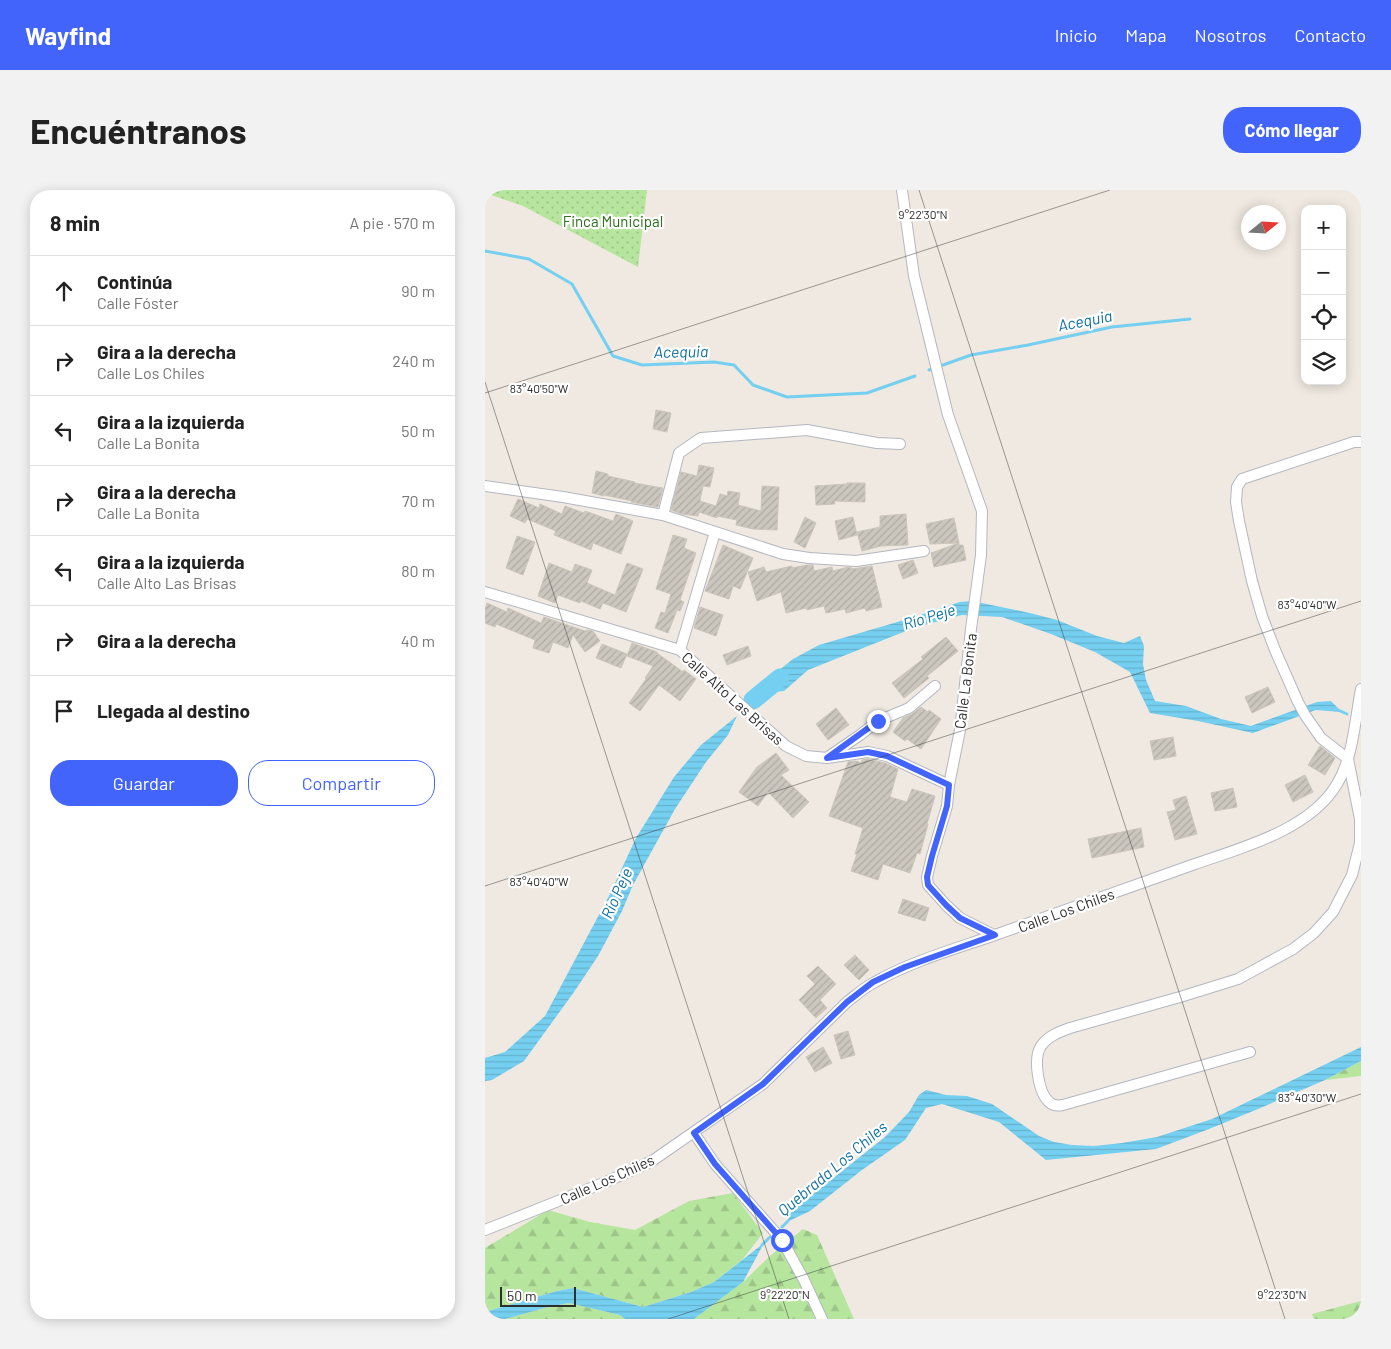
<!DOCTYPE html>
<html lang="es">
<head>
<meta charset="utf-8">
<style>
	:root { --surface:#fff; --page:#f2f2f2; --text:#222; --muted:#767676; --line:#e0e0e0; --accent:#4264fb }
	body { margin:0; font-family:Barlow,sans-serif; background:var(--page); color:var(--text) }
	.controls { position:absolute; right:15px; top:15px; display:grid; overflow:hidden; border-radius:10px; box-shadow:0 2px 12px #0003 }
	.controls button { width:45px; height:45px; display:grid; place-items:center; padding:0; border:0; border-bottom:1px solid var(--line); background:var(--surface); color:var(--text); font:25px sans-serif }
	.compass { position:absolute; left:756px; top:15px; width:45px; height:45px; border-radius:50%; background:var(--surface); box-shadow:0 2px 12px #0003; rotate:72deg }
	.scale { position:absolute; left:15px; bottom:12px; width:76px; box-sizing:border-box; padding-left:5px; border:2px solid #2e2e2e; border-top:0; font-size:14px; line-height:18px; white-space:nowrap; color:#2e2e2e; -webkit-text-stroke:4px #fff; paint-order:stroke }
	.stop { position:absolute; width:15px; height:15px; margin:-11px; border:4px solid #4264fb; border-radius:50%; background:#fff }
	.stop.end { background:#4264fb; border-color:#fff; box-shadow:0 1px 5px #0008 }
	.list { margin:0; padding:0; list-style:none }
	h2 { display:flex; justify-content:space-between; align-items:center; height:65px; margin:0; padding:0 20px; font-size:21px }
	h2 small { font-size:16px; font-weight:400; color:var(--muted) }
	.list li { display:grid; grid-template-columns:32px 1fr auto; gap:15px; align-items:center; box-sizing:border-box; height:70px; padding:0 20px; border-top:1px solid var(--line) }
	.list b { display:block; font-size:19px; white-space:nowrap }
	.list p { margin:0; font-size:16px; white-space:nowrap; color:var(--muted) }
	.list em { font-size:16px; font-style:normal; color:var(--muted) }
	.actions { display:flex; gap:10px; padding:15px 20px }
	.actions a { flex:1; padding:11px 0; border:1px solid var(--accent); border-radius:20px; text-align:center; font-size:18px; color:var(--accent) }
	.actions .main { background:var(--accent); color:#fff }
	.icon { flex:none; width:28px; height:28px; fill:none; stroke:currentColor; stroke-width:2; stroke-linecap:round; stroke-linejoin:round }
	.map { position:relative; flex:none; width:876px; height:1129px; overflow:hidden; border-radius:20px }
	header { display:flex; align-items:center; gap:30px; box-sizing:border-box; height:70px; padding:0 25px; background:var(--accent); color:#fff }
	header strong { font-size:24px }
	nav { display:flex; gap:28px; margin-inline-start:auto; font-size:18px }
	.intro { display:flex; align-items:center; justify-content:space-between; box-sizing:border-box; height:120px; padding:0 30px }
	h1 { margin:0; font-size:35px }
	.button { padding:12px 22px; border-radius:20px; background:var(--accent); color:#fff; font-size:18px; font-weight:700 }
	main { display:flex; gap:30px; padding:0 30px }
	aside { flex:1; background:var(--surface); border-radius:20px; box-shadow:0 2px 12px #0003 }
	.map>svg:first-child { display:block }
</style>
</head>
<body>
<header>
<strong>Wayfind</strong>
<nav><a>Inicio</a><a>Mapa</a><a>Nosotros</a><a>Contacto</a></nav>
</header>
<div class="intro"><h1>Encuéntranos</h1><a class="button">Cómo llegar</a></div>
<main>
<aside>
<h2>8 min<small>A pie · 570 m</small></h2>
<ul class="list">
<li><svg class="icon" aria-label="ahead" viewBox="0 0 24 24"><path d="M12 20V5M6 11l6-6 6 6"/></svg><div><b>Continúa</b><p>Calle Fóster</p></div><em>90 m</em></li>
<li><svg class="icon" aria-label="right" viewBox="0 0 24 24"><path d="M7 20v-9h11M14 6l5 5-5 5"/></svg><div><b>Gira a la derecha</b><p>Calle Los Chiles</p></div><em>240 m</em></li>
<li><svg class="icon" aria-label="left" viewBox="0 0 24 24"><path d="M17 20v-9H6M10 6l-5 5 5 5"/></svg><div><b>Gira a la izquierda</b><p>Calle La Bonita</p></div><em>50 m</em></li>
<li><svg class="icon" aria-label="right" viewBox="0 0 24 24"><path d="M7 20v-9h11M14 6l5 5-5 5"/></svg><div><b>Gira a la derecha</b><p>Calle La Bonita</p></div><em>70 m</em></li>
<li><svg class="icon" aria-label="left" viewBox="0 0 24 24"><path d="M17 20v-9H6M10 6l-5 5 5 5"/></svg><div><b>Gira a la izquierda</b><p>Calle Alto Las Brisas</p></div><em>80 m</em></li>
<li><svg class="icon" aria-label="right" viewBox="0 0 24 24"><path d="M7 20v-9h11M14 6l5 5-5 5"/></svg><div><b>Gira a la derecha</b></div><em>40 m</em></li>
<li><svg class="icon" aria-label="arrive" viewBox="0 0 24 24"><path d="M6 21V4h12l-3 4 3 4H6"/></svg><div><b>Llegada al destino</b></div></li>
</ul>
<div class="actions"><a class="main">Guardar</a><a>Compartir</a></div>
</aside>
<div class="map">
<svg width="876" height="1129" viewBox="0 0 876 1129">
	<defs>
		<pattern id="forest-firs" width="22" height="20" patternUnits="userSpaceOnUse" patternTransform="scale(1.25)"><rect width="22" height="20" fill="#b6e59e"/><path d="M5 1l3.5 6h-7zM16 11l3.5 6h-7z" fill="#9dc588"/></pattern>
		<pattern id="park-dots" width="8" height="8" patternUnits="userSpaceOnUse" patternTransform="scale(1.25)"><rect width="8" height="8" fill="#b6e59e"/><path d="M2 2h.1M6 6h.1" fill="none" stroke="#9dc588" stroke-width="1.8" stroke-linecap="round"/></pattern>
		<pattern id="water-rules" width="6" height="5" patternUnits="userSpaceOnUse" patternTransform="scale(1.25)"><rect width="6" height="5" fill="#75cff0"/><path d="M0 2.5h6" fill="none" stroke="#66b2ce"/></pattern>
		<pattern id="building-hatch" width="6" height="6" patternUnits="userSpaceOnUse" patternTransform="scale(1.25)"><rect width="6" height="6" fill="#cbc7bf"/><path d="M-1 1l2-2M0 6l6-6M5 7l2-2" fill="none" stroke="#afaba4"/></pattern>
	</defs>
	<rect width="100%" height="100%" fill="#efe9e1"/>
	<!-- forest -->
	<g fill="url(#forest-firs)">
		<polygon points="876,871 876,886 840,890"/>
		<polygon points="248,1003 278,1043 258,1069 229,1092 206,1102 158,1117 88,1098 72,1101 0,1122 0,1058 63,1020 105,1032 150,1040 204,1011"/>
		<polygon points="318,1039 332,1045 369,1129 209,1129 258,1092 285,1066"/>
		<polygon points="876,1111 876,1129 829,1129 827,1124"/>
		<polygon points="84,1113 135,1125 140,1129 20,1129 63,1117"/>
	</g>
	<!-- park -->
	<polygon fill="url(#park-dots)" points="0,0 162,0 153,77 38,16 0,3"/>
	<!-- water -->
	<g fill="url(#water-rules)">
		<polygon points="487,411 545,423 572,430 612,446 639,453 655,446 659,456 658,474 661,490 670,511 701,516 736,529 766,536 832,512 846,511 857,522 831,520 768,543 713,531 665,523 645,482 610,462 566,444 517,427 477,425 431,437 323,480 299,501 276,503 277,494 308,469 334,455 426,428 475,412"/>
		<polygon points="252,526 243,545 221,572 190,619 148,695 137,721 113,766 89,802 39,871 7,890 0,891 0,868 20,862 60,826 124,706 151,648 189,587 216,555"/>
		<polygon points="876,857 876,871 840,890 773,919 724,939 671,959 561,970 514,932 457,914 441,918 420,950 377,980 325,1021 302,1032 304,1026 308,1020 400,947 424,922 434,905 441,900 461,905 482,906 507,914 554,946 569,952 587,955 609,956 637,953 672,947 727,929"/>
		<polygon points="279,1053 258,1092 209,1129 140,1129 135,1125 84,1113 63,1117 20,1129 0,1129 0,1122 72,1101 88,1098 158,1117 206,1102 229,1092"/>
	</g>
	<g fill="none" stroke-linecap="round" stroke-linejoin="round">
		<!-- stream -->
		<g stroke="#75cff0" stroke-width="3">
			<polyline points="0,61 44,69 87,94 128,166 157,175 229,172 249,175 268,195 302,207 382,203 430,186"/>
			<polyline points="444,180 486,165 543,155 627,137 705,129"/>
			<polyline points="853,520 862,524"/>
			<polyline points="297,1037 303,1031"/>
			<polyline points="277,1055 285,1047"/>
		</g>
		<!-- river -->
		<polyline stroke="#75cff0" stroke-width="19" points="268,510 295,488"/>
	</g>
	<!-- building -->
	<g fill="url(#building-hatch)" stroke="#cbc5ba">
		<polygon points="171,220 186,223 182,242 168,239"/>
		<polygon points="214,275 229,278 225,297 218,296 215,311 231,316 235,304 242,306 243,301 255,303 253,315 276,321 277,296 294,297 292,340 268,339 251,335 252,330 232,326 232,328 214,322 213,326 197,324 186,320 196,282 212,286"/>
		<polygon points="111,281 123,284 123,286 150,292 149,293 178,298 173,317 146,312 147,311 119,305 119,306 107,303"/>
		<polygon points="362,293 380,293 380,312 349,311 350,314 331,315 330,296 362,294"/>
		<polygon points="33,309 54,318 55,314 77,324 80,316 99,323 100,321 128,331 131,324 148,331 136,364 108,353 106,360 69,345 71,341 42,329 40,333 25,326"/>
		<polygon points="421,324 423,355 396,356 377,361 372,342 395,337 395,326"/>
		<polygon points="320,327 331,333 320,358 309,352"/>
		<polygon points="368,327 372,345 354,350 350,331"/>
		<polygon points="469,328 474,353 445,354 441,334"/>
		<polygon points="188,345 202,349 199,358 211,363 195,410 199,412 195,421 192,420 183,443 170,438 176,422 180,423 186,404 171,399"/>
		<polygon points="32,346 50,352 38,385 21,378"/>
		<polygon points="474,353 474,355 478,355 481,370 449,377 446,363"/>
		<polygon points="238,355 268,368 255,399 248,396 244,409 220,401"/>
		<polygon points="428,370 433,383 418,389 413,375"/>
		<polygon points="64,373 87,382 90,374 107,380 102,393 130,405 142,373 158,379 141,422 118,413 115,419 96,411 95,413 73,405 70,413 53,406"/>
		<polygon points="322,375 328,375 329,381 347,377 348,381 363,377 367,378 367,379 387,376 397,417 381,421 380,418 361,423 360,419 341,423 339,416 322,420 321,418 301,423 296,402 272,411 263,382 279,377 281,382 307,376 307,378"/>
		<polygon points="2,413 22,422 23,418 56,433 59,427 100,441 102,440 108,441 115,451 100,462 88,445 83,458 68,452 64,463 48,458 50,450 11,434 10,437 0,433 0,419"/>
		<polygon points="215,417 238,425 231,446 209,438"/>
		<polygon points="461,447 473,461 442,486 444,488 419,508 407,493 438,469 436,467"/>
		<polygon points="147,453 172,462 172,463 198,482 199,480 211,489 195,511 174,495 155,521 144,513 161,489 160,488 168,476 142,466"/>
		<polygon points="117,454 142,464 136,478 111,468"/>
		<polygon points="263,456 266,466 242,475 238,465"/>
		<polygon points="783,497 790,512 767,523 760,507"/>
		<polygon points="436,517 443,522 444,520 456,529 436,559 422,549 420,551 408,542 418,528 427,524"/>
		<polygon points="351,518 364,535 343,550 331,534"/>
		<polygon points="688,547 691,566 669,570 665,551"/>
		<polygon points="835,556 850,568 840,585 823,575"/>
		<polygon points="291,563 304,580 296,585 324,612 308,628 283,602 273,616 254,602 272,577"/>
		<polygon points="383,569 400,573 413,579 405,607 422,612 427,599 450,606 442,634 443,634 435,664 432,663 425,683 398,674 393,690 366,681 372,664 370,664 378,638 344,626 363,572 371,571 376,573 377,570"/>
		<polygon points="820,585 828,602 808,612 800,595"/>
		<polygon points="748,598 752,617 730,621 726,603"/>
		<polygon points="701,606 712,644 690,650 682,622 691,620 688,610"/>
		<polygon points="656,638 659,657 607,668 603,649"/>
		<polygon points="418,709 444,718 440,731 413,723"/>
		<polygon points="370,765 384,780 374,790 359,775"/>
		<polygon points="333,776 351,794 335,810 342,818 331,828 314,810 330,794 322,786"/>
		<polygon points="363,841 370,865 356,869 349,845"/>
		<polygon points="338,857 347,873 330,882 321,867"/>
	</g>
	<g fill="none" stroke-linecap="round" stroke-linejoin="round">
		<defs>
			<g id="street">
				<polyline points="417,0 429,86 463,225 497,321 496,365 486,439 475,540 464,595 462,616 447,666 442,687 443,695 461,715 475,728 509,745"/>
				<polyline points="0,296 78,307 178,325 298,364 324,368 371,371 439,361"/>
				<polyline points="178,325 194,263 216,248 322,240 392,253 415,254"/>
				<polyline points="0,402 195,460 301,556 321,566 342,568 383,562 402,566 464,595"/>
				<polyline points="195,460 230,342"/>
				<polyline points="343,567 375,545 393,531 424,518 450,496"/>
				<path d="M765,862L578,915C573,916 568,916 564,912C553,902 548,868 556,856C563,846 574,842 585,838L695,807L753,789L808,759L829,743L848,722L867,685L875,653V629L863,569L836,548L820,525L813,512L790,460L777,426L767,391L754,331L751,312L752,297L757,289L869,252H876"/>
				<polyline points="209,943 230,974 297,1050 319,1090 337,1129"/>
				<path d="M0,1040L121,992L167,971L278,894L362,812C371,805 380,797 390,792C427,771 470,759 510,745C576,721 643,698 710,674C756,658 825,640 852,594C868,568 870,530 876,499"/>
			</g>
		</defs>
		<!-- street casing -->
		<use href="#street" stroke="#b4b7c1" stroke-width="12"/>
		<!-- street -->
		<use href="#street" stroke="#fff" stroke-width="10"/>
	</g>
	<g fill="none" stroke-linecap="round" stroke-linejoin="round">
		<!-- route -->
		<polyline stroke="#4264fb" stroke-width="6" points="297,1050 230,974 209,943 278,894 362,812 388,792 420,777 510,745 475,728 461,715 443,695 442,687 447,666 462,616 464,595 402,566 383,562 342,568 393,531"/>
	</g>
	<!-- ticks -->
	<path fill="none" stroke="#2e2e2e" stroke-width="1" stroke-opacity="0.45" d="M434,0L800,1129M0,192L304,1129M0,203L625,0M0,696L876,411M183,1129L876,904"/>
	<g text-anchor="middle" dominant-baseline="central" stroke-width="4.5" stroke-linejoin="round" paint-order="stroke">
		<!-- park labels -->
		<g font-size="15" fill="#2c6e1b" stroke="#fff">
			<text x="128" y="31">Finca Municipal</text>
		</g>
		<!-- street labels -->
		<g font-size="15" fill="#2e2e2e" stroke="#fff">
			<text transform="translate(480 491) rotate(-83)">Calle La Bonita</text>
			<text transform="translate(248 508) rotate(42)">Calle Alto Las Brisas</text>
			<text transform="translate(581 720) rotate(-20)">Calle Los Chiles</text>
			<text transform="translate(122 989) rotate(-24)">Calle Los Chiles</text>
		</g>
		<!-- water labels -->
		<g font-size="16" font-style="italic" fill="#0d6fa3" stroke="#fff">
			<text transform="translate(600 130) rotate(-11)">Acequia</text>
			<text transform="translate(196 161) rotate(-1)">Acequia</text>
			<text transform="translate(444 426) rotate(-17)">Río Peje</text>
			<text transform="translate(131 703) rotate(-66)">Río Peje</text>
			<text transform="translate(347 978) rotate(-40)">Quebrada Los Chiles</text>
		</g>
	</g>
	<g font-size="12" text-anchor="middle" fill="#2e2e2e" stroke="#fff" stroke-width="4.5" stroke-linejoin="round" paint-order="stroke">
		<text x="438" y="29">9°22'30"N</text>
		<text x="54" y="203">83°40'50"W</text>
		<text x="822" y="419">83°40'40"W</text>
		<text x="54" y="696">83°40'40"W</text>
		<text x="822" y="912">83°40'30"W</text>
		<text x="300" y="1109">9°22'20"N</text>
		<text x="797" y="1109">9°22'30"N</text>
	</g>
</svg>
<div class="controls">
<button>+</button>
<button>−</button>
<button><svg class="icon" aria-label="locate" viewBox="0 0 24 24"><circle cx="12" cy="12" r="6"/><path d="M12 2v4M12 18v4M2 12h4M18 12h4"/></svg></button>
<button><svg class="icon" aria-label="layers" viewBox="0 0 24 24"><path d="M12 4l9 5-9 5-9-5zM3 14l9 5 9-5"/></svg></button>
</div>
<svg class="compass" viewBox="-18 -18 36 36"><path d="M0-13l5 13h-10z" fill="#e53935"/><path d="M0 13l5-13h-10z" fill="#767676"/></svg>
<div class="scale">50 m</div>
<div class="stop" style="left:297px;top:1050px"></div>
<div class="stop end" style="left:393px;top:531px"></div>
</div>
</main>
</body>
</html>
